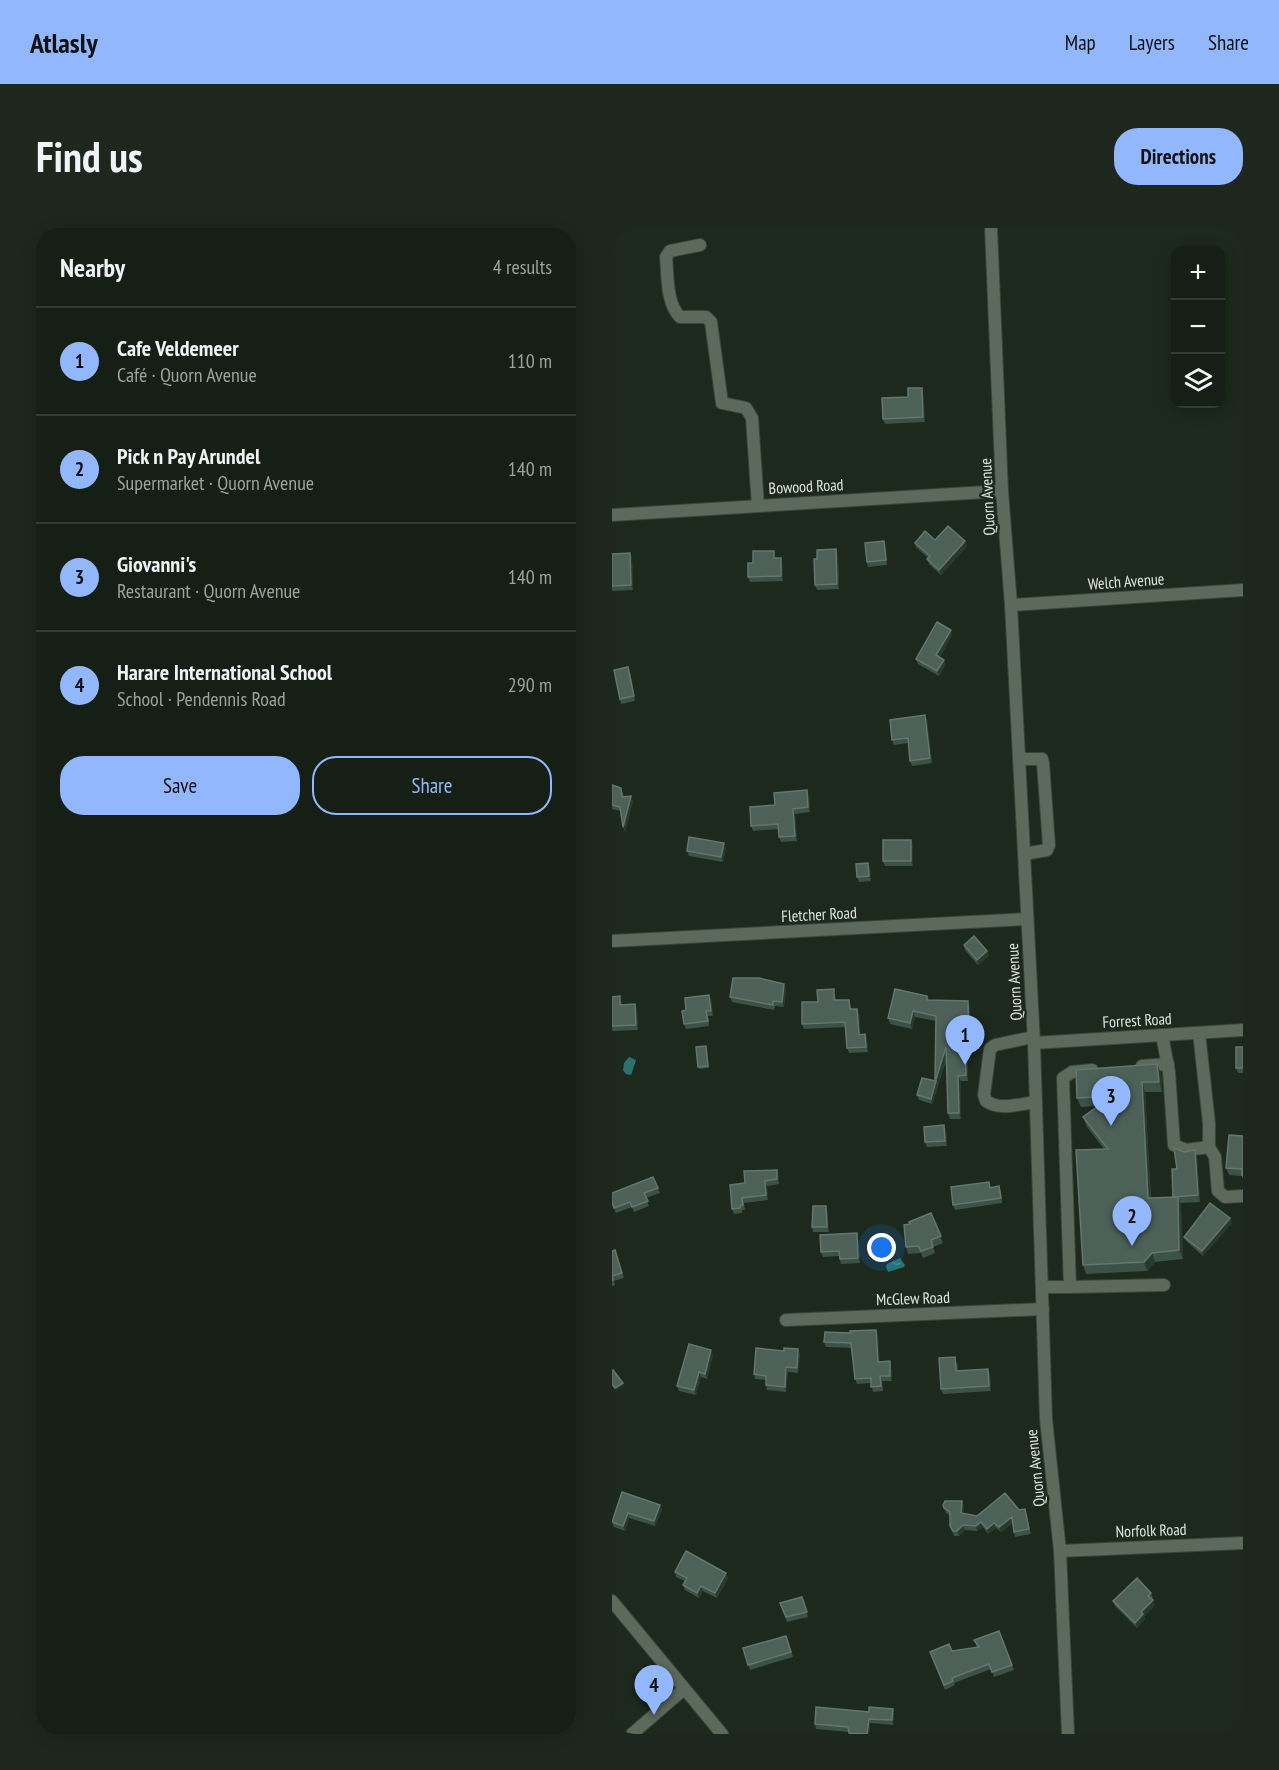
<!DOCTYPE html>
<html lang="en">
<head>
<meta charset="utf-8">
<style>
	:root { --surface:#151f15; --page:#1e271e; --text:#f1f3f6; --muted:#9da2a0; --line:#343d34; --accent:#93b7fd }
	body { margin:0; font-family:"PT Sans Narrow",sans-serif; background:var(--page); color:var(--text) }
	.controls { position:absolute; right:18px; top:18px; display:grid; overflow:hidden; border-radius:12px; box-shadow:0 3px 15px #0003 }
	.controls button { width:54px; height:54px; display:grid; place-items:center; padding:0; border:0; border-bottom:2px solid var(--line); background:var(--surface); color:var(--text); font:30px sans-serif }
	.you { position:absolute; left:270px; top:1020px; width:21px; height:21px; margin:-15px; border:4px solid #fff; border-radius:50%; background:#1a73e8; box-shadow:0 0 0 9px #1a73e833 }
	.badge { display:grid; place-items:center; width:39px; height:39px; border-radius:50%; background:var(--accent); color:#111; font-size:20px; font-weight:700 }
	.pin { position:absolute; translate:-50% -50px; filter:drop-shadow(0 2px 3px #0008) }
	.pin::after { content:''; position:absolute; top:32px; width:21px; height:18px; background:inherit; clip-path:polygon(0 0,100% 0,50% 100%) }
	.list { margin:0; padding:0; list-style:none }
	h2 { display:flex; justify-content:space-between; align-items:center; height:78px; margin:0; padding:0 24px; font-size:26px }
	h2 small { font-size:20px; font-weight:400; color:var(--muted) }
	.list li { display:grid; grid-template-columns:39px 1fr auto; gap:18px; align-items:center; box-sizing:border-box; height:108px; padding:0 24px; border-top:2px solid var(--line) }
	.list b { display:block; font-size:22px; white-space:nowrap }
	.list p { margin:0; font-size:20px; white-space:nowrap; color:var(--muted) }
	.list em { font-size:20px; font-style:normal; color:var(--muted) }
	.actions { display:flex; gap:12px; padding:18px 24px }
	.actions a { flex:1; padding:14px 0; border:2px solid var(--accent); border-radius:24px; text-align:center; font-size:21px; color:var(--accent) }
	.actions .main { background:var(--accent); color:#111 }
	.icon { flex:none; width:33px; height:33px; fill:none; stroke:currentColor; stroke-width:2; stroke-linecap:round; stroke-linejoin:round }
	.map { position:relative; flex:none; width:631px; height:1506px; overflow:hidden; border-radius:24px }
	header { display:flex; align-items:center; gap:36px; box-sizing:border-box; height:84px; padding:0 30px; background:var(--accent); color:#111 }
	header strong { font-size:28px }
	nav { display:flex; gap:33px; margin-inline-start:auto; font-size:21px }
	.intro { display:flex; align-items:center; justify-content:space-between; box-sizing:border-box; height:144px; padding:0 36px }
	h1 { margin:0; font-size:42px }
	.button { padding:15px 27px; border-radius:24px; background:var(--accent); color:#111; font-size:21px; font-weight:700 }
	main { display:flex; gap:36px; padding:0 36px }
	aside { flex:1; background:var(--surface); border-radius:24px; box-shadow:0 3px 15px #0003 }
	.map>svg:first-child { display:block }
</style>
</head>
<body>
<header>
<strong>Atlasly</strong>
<nav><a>Map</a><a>Layers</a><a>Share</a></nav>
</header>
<div class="intro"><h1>Find us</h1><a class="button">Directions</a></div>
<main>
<aside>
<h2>Nearby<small>4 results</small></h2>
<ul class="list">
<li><span class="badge">1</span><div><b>Cafe Veldemeer</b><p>Café · Quorn Avenue</p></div><em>110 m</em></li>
<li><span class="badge">2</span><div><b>Pick n Pay Arundel</b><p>Supermarket · Quorn Avenue</p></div><em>140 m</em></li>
<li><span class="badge">3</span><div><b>Giovanni's</b><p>Restaurant · Quorn Avenue</p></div><em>140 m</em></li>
<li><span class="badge">4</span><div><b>Harare International School</b><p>School · Pendennis Road</p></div><em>290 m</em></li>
</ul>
<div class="actions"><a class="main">Save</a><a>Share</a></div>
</aside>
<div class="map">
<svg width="631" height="1506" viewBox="0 0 631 1506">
	<defs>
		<pattern id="water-ripples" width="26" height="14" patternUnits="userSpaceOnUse" patternTransform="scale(1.5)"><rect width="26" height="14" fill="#2a7270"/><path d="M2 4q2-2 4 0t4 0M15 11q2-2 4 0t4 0" fill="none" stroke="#538d8b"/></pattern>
	</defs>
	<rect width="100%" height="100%" fill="#1c291c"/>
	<!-- water -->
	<g fill="url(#water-ripples)">
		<polygon points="17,829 24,832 19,847 14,846 11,842 12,835"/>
		<polygon points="288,1030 293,1037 292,1039 276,1044 274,1039 275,1036"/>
	</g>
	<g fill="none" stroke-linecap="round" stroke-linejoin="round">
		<defs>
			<g id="minor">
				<polyline points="379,0 390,263 399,377 422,815 434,1191 448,1323 456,1506"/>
				<path d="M88,17L58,23L54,29C56,48 54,75 68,89H94L99,94L110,175L134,180L140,190L146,278"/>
				<polyline points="0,287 390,263"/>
				<polyline points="399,377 631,362"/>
				<polyline points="407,531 430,531 431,535 437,617 435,622 412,626"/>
				<polyline points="0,713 415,691"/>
				<polyline points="587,805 597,895 597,919"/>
				<polyline points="550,807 557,844 562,917 574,922 597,919 603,929 606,963 613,969 631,968"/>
				<path d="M421,809L383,817L378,821L372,867L374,873C389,883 407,876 424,874"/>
				<polyline points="422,815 631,802"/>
				<polyline points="530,838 556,836"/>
				<polyline points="431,1059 458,1059 451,850 460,844 480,842"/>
				<polyline points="458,1059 552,1057"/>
				<polyline points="174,1092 431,1081"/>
				<polyline points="448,1323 631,1315"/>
				<polyline points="0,1373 110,1506"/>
				<polyline points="20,1506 72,1461"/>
			</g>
		</defs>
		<!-- minor casing -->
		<use href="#minor" stroke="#3a453a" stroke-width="14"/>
		<!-- minor -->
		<use href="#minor" stroke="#5b6a5b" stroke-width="12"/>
	</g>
	<!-- wall -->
	<g fill="#3c5148">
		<polygon points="310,160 311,165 313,194 273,196 271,191 296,169"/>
		<polygon points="323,312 353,313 355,318 329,347 317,336 315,331 316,330 304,319 303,315"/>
		<polygon points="274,318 275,337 256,339 255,334"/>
		<polygon points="224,321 226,326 227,361 205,362 203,357 205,331"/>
		<polygon points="18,325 20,330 21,362 0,363 0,326"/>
		<polygon points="163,328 163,330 169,330 170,334 171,353 138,354 136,349 141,335"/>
		<polygon points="340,407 328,429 332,432 333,437 327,448 306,436 304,431"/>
		<polygon points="18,444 23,473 9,476 8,471"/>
		<polygon points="315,492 320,535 300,538 298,533 296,515 282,517 280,512"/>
		<polygon points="0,557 11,565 12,569 21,573 13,604 11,599 9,583 0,581"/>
		<polygon points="197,567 198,584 183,586 185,613 169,614 167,609 166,601 141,603 139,598 163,577"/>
		<polygon points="301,617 301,638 273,638 271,633"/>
		<polygon points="114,620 111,634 77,628 75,623"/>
		<polygon points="256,635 258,640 259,653 247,654 245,649"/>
		<polygon points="352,717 375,723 377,728 366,737 353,722"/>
		<polygon points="174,761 172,779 163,778 162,782 120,774 118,769"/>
		<polygon points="223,766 224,772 237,772 239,781 247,786 248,807 253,806 255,811 256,824 237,825 235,820 234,799 192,801 190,796 206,774"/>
		<polygon points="315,768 317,772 358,778 359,815 355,815 356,853 349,853 349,891 338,891 336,885 335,830 326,857 325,857 326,858 320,876 307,872 305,867 323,853 323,851 324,793 303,789 300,801 278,796 276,790"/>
		<polygon points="0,769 9,773 10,777 25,781 26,802 0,803"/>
		<polygon points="99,772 101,788 96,788 97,798 74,801 72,796 74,782"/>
		<polygon points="94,818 97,840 87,841 86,839"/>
		<polygon points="631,819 631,845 626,845 624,840"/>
		<polygon points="549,845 550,864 533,864 539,970 561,969 565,941 572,924 583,922 585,929 588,974 568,975 569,978 571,1031 543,1034 535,1043 474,1046 471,1037 492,921 475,899 471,889 486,878 469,879 465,870"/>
		<polygon points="332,897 334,902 335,918 315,919 313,914"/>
		<polygon points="631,908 631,951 630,948 617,947 614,940"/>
		<polygon points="167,947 167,956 155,958 156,972 132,975 133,982 130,982 130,985 122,986 120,981 133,955"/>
		<polygon points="41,949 48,965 34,970 37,978 22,984 20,979 4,985 0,975"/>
		<polygon points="379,960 389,963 390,975 343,982 341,977"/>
		<polygon points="215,983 217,1004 201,1004 200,999"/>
		<polygon points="319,985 331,1015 321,1019 323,1025 311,1030 309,1025 296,1026 294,1019 298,996"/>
		<polygon points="620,995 591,1028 574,1013 572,1009"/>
		<polygon points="245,1005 246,1010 248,1035 229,1036 227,1028 211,1029 209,1024"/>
		<polygon points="3,1022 12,1050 2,1053 3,1057 0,1058 0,1023"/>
		<polygon points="266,1107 267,1134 278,1133 279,1138 280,1153 270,1153 271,1163 261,1164 259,1155 245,1156 243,1151 240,1120 214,1119 212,1114"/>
		<polygon points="172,1123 188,1126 186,1145 176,1144 174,1164 155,1162 154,1157 154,1152 143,1151 142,1146"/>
		<polygon points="101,1127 95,1151 89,1149 84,1167 67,1163 65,1158"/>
		<polygon points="345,1134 346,1142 378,1146 379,1163 331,1166 329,1161"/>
		<polygon points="10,1264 48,1277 50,1282 43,1298 17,1290 13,1303 2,1299 0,1294"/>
		<polygon points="352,1278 351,1286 365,1288 413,1281 419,1306 403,1309 402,1304 401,1295 389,1304 384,1300 376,1306 371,1299 365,1303 353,1302 347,1308 342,1308 338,1298 338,1288 334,1285 332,1280"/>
		<polygon points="63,1344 116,1350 105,1370 91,1363 87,1370 73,1362 71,1357 73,1353 64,1349"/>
		<polygon points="539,1365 541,1370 540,1371 543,1377 532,1388 533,1391 525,1400 503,1378 501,1373"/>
		<polygon points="190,1369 196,1389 175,1394 168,1375"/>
		<polygon points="387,1403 402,1442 382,1449 379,1441 342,1455 343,1457 333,1462 318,1424 340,1423 365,1419 362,1412"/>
		<polygon points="174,1408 181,1429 138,1442 131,1420"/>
		<polygon points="281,1481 282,1486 281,1497 258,1495 257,1506 237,1506 237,1504 204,1501 203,1496 257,1484"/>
	</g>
	<!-- shaded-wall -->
	<g fill="#283a30">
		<polygon points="310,160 311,165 313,194 311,189"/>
		<polygon points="272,313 274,318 275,337 274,332"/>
		<polygon points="353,313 355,318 329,347 327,342"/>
		<polygon points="224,321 226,326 227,361 225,356"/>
		<polygon points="18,325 20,330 21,362 19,357"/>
		<polygon points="169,330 170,334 171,353 169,348"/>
		<polygon points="339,402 340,407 326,432 324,427"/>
		<polygon points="332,432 333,437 327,448 325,443"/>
		<polygon points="16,439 18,444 23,473 22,468"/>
		<polygon points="313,487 315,492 320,535 318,530"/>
		<polygon points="195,562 197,567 198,584 196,579"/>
		<polygon points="19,568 21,573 13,604 11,599"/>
		<polygon points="181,581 183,586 185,613 183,608"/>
		<polygon points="299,612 301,617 301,638 299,633"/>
		<polygon points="112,615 114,620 111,634 109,629"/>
		<polygon points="256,635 258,640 259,653 257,648"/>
		<polygon points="375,723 377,728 366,737 365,732"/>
		<polygon points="172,756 174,761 172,779 170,774"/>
		<polygon points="97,767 99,772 101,788 99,783"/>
		<polygon points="356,773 358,778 359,815 357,809"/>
		<polygon points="23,776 25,781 26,802 24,797"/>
		<polygon points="245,781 247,786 249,812 247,807"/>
		<polygon points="301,783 303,789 300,801 298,795"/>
		<polygon points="253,806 255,811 256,824 254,819"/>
		<polygon points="353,809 355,815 356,853 354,847"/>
		<polygon points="334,819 336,824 326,857 324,851"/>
		<polygon points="545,836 549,845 550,864 547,854"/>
		<polygon points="346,848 349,853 349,891 347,885"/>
		<polygon points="324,853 326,858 320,876 319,871"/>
		<polygon points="530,854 533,864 539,979 536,970"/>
		<polygon points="332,897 334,902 335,918 333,913"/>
		<polygon points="583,922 585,929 588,974 586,967"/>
		<polygon points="165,942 167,947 167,956 165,951"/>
		<polygon points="153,953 155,958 156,972 154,967"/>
		<polygon points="566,969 569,978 571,1031 567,1022"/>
		<polygon points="214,978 215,983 217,1004 215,999"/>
		<polygon points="618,990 620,995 591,1028 590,1023"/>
		<polygon points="245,1005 246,1010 248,1035 246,1030"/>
		<polygon points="540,1025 543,1034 535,1043 532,1034"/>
		<polygon points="264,1102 266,1107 268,1139 266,1134"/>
		<polygon points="186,1121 188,1126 186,1145 185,1140"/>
		<polygon points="99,1122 101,1127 95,1151 93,1146"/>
		<polygon points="278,1133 279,1138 280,1153 278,1148"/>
		<polygon points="174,1139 176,1144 174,1164 173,1159"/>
		<polygon points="376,1141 378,1146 379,1163 377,1158"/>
		<polygon points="87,1144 89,1149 84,1167 82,1162"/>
		<polygon points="11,1155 12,1157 4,1163 3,1160"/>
		<polygon points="350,1273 352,1278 351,1290 349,1285"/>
		<polygon points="48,1277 50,1282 43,1298 42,1293"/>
		<polygon points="16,1285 17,1290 13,1303 11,1298"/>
		<polygon points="400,1289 402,1294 389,1304 387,1299"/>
		<polygon points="369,1294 371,1299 365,1303 364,1298"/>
		<polygon points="382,1295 384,1300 376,1306 375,1301"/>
		<polygon points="351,1297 353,1302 347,1308 345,1303"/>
		<polygon points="114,1345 116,1350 105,1370 103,1365"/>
		<polygon points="89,1358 91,1363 87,1370 85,1365"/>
		<polygon points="541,1372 543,1377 532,1388 533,1391 525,1400 523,1395 529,1384"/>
		<polygon points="281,1481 282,1486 281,1497 280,1492"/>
		<polygon points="257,1491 258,1495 257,1506 255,1506"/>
	</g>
	<!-- building -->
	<g fill="#4d6158" stroke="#64766d" stroke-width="1.5">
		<polygon points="296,160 310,160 311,189 271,191 270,170 296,169"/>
		<polygon points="336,298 353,313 327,342 315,331 318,328 303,315 313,303 323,312"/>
		<polygon points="272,313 274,332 255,334 253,315"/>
		<polygon points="224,321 225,356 203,357 202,331 205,331 205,322"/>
		<polygon points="141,323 162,323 162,330 169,330 169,348 136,349 136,335 141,335"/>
		<polygon points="18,325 19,357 0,358 0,326"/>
		<polygon points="325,394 339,402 324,427 332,432 325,443 304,431"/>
		<polygon points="16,439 22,468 8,471 2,442"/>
		<polygon points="313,487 318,530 298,533 296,510 280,512 278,492"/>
		<polygon points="0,557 9,560 10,569 19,568 11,599 8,579 0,577"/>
		<polygon points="195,562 196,579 181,581 183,608 167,609 166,596 139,598 138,579 163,577 162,565"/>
		<polygon points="77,609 112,615 109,629 75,623"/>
		<rect x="271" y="612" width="28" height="21"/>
		<polygon points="256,635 257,648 245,649 244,636"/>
		<polygon points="362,708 375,723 365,732 352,717"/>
		<polygon points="121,750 147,750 172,756 170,774 161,773 161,777 118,769"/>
		<polygon points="222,761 222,772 237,772 238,781 245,781 247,807 253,806 254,819 235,820 233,794 190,796 190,774 206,774 205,762"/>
		<polygon points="283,761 315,768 315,772 356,773 357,809 353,809 354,847 346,848 347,885 336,885 334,819 324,851 323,851 324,788 301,783 298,795 276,790"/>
		<polygon points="97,767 99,783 94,783 96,793 72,796 70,783 74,782 73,770"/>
		<polygon points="8,768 8,777 23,776 24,797 0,798 0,769"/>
		<polygon points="94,818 96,838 86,839 84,819"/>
		<rect x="624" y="819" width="7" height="21"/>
		<polygon points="545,836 547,854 530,854 536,970 566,969 567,1022 540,1025 532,1034 471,1037 464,922 496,921 471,889 500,868 465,870 464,842"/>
		<polygon points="310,850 324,853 319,871 305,867"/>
		<polygon points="332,897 333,913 313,914 312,899"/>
		<polygon points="617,907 631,908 631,948 630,947 630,941 614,940"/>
		<polygon points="562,920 572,924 583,922 586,967 561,969 560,941 565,941"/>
		<polygon points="165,942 165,951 153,953 154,967 130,970 131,977 129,977 128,980 120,981 118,957 133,955 132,943"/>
		<polygon points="41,949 46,960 32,965 36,973 20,979 18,974 2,980 0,975 0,965"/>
		<polygon points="377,954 378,960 387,958 389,970 341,977 339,959"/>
		<polygon points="598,975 618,990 590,1023 572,1009"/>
		<polygon points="201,978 214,978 215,999 200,999"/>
		<polygon points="319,985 329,1008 319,1012 321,1019 309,1023 306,1018 294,1019 292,997 298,996 297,994"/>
		<polygon points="245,1005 246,1030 228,1031 227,1023 209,1024 208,1007"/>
		<polygon points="3,1022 10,1045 0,1048 1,1052 0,1052 0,1023"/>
		<polygon points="264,1102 266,1134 278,1133 278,1148 268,1148 269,1158 259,1159 259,1150 243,1151 239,1115 212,1114 213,1104 239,1105 238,1103"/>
		<polygon points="77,1116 99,1122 93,1146 87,1144 82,1162 65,1158"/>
		<polygon points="144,1120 172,1123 172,1120 186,1121 185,1140 174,1139 173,1159 154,1157 154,1148 142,1146"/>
		<polygon points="343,1129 344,1143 376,1141 377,1158 329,1161 327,1130"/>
		<polygon points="1,1142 11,1155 3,1160 0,1156 0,1143"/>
		<polygon points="10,1264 48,1277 42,1293 16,1285 11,1298 0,1294"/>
		<polygon points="393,1265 407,1282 413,1281 417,1301 402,1304 400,1289 387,1299 382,1295 375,1301 369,1294 364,1298 351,1297 345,1303 341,1303 338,1298 338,1284 332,1280 331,1277 333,1273 350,1273 349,1285 365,1288"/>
		<polygon points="74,1323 114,1345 103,1365 89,1358 85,1365 71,1357 75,1350 63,1344"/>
		<polygon points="525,1350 539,1365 536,1368 541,1372 529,1384 531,1386 523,1395 501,1373"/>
		<polygon points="190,1369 195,1384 174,1389 168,1375"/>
		<polygon points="387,1403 400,1437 380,1444 377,1436 340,1450 341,1453 332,1457 318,1424 337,1416 340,1423 367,1419 362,1412"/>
		<polygon points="174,1408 179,1424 136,1437 131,1420"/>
		<polygon points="204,1479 257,1484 257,1479 281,1481 280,1492 257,1491 255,1506 237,1505 236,1499 203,1496"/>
	</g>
	<g text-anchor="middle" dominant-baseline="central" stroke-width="5" stroke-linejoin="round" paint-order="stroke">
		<!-- street labels -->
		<g font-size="16" fill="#dde5dd" stroke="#1c291c">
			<text transform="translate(194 258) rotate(-3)">Bowood Road</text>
			<text transform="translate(375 269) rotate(-93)">Quorn Avenue</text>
			<text transform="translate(514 353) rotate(-4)">Welch Avenue</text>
			<text transform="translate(207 686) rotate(-3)">Fletcher Road</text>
			<text transform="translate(402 754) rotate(-93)">Quorn Avenue</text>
			<text transform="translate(525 792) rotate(-3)">Forrest Road</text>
			<text transform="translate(301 1070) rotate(-2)">McGlew Road</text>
			<text transform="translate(423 1240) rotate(-96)">Quorn Avenue</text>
			<text transform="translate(539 1302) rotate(-2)">Norfolk Road</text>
		</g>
	</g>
</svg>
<div class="controls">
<button>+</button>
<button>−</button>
<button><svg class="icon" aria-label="layers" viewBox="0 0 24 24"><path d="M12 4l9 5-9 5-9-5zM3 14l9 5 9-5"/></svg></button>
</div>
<div class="you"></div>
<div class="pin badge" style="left:353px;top:837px">1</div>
<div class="pin badge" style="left:520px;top:1018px">2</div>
<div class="pin badge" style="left:499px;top:898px">3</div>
<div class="pin badge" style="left:42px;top:1487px">4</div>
</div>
</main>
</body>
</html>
